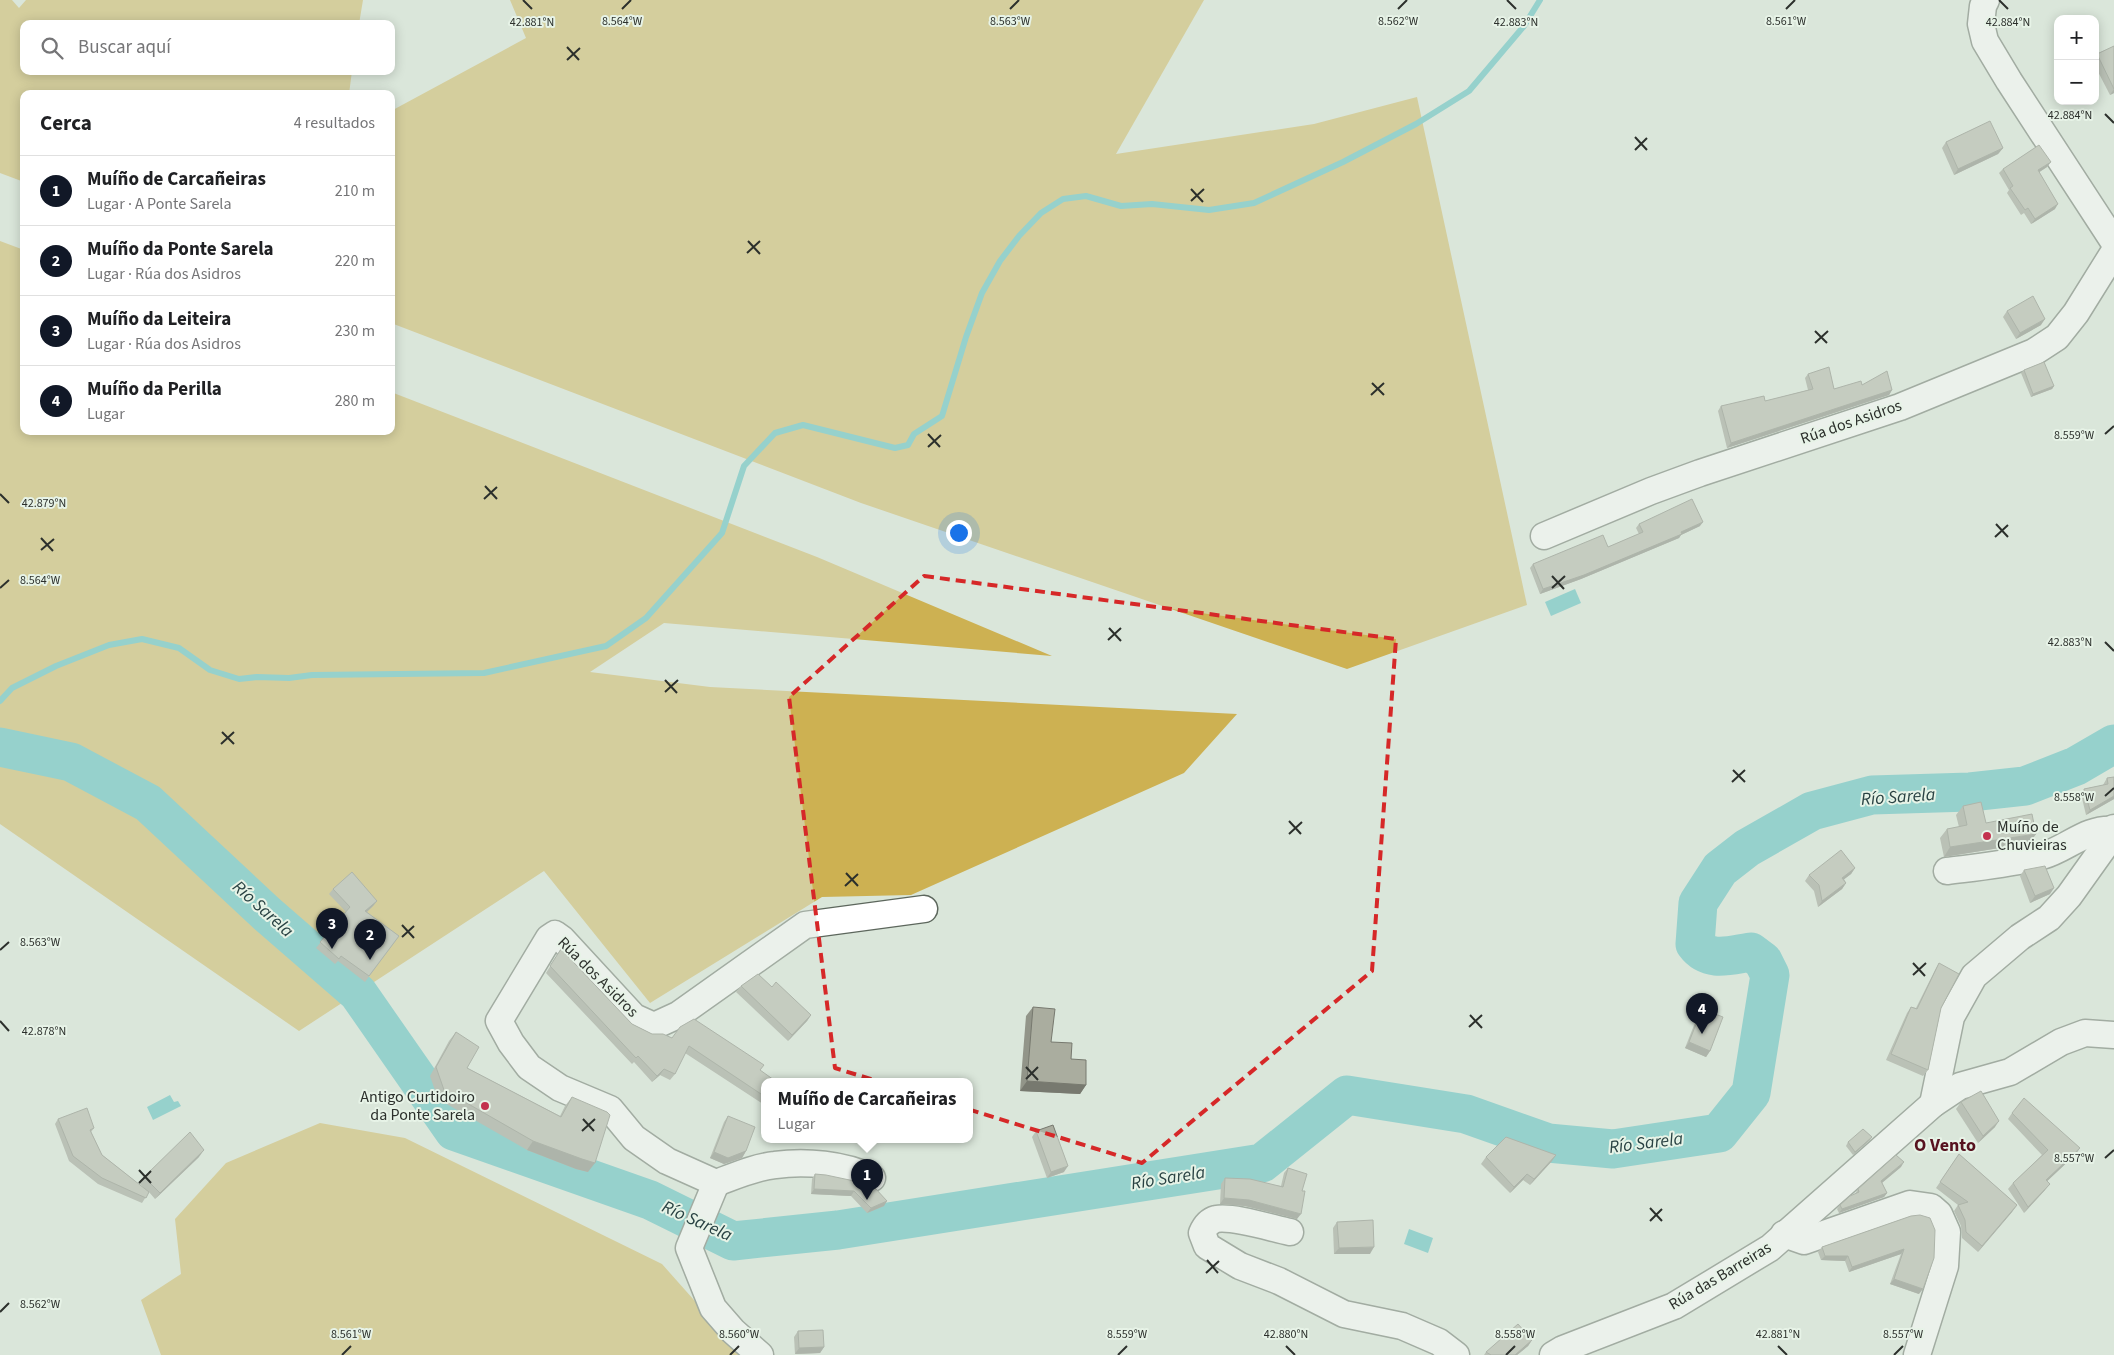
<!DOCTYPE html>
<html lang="es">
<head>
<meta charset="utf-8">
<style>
	:root { --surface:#fff; --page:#f2f2f2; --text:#202124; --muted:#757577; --line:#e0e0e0; --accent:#111827 }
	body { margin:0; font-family:"Source Sans 3",sans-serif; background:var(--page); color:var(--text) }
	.controls { position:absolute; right:15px; top:15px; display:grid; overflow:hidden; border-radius:10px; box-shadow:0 2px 12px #0003 }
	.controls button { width:45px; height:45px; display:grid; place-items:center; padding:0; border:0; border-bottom:1px solid var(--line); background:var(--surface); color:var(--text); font:25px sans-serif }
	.you { position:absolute; left:958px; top:532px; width:18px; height:18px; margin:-12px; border:4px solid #fff; border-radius:50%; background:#1a73e8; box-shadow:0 0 0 8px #1a73e833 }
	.badge { display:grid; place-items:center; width:32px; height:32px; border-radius:50%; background:var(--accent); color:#fff; font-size:16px; font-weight:700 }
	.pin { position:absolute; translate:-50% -41px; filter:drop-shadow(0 1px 2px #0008) }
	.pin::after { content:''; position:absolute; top:26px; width:18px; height:15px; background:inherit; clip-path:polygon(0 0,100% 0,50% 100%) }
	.popup { position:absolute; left:761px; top:1078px; width:212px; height:65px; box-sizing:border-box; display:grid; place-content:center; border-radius:10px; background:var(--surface); filter:drop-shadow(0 1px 4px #0005); font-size:16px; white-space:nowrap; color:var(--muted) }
	.popup b { font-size:19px; color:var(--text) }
	.popup::after { content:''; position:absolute; left:50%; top:100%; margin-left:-10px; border:10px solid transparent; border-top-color:var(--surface) }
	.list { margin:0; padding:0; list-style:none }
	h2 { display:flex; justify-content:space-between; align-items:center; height:65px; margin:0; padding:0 20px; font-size:21px }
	h2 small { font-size:16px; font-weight:400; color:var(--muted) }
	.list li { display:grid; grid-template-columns:32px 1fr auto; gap:15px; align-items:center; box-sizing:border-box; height:70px; padding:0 20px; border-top:1px solid var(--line) }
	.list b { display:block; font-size:19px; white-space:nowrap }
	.list p { margin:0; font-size:16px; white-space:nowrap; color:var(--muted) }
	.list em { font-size:16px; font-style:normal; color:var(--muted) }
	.icon { flex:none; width:28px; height:28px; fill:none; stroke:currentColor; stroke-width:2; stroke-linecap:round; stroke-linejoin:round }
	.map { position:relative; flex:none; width:2114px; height:1355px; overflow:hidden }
	.search { position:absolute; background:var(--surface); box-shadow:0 2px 12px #0003; left:20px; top:20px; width:375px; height:55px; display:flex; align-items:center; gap:12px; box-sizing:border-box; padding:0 18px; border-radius:10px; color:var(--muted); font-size:19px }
	.panel { position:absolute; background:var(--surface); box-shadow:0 2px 12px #0003; left:20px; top:90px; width:375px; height:345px; border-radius:10px }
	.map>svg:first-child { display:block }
</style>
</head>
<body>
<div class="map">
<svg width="2114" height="1355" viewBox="0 0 2114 1355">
	<rect width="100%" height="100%" fill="#dae6da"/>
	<!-- green -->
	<g fill="#cdb152">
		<polygon points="0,0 12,0 19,8 26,0 363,0 359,24 24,24 24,71 352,71 349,94 24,94 24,182 0,173"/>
		<polygon points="510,0 1204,0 1116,154 1314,124 1417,97 1527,605 1347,669 861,503 391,323 391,111 526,38"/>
		<polygon points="0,241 24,250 24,431 391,431 391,392 817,557 1052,656 664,623 590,672 710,687 1237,714 1184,773 911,895 822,897 650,1003 544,871 299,1031 0,824"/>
		<polygon points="320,1123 405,1138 662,1264 733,1344 748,1355 161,1355 141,1300 181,1274 175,1219 226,1163"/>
	</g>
	<!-- water -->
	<g fill="#44b8bb">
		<polygon points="1575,589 1581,603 1551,616 1545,602"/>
		<polygon points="170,1095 174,1102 178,1101 181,1106 153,1120 147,1107"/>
		<polygon points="1409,1229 1433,1238 1428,1253 1404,1244"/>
	</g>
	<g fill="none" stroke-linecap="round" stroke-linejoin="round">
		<!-- stream -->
		<polyline stroke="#44b8bb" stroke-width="6" points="0,701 12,688 56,666 109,645 142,639 179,648 210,670 239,679 257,677 289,678 312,675 484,673 606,646 646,618 722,533 744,466 775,433 803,425 895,448 908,445 914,434 942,416 966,337 982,293 1000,261 1019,236 1041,213 1063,199 1086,196 1121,206 1152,204 1209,210 1254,203 1343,162 1416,124 1469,91 1524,26 1540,0"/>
		<!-- river -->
		<path stroke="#44b8bb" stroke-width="39" d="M0,747L71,762L148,803L267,914L358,993L454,1131L650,1200L733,1241L838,1230L1262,1163L1347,1095L1466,1114L1548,1143L1613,1149L1719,1133L1751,1093L1770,975L1763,961L1751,952C1730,955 1709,963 1695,944L1698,903L1720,869L1747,848L1812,811L1872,795L1970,792L2025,786L2076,766L2114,744"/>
		<defs>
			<g id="minor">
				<polyline points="1986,0 1983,6 1981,24 1985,41 2009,81 2114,242"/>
				<polyline points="1544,536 1651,491 1700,473 1900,407 2034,352 2057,337 2076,313 2114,252"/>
				<path d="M1947,871C1979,867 2011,864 2042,856C2067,849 2087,827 2114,830"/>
				<polyline points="1933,1104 1951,1017 1974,976 2020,937 2049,918 2069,896 2104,847 2114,828"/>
				<path d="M872,1178C843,1164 806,1161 775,1165C755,1167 735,1176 716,1183L667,1161L634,1138L610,1109L560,1088L529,1067L511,1043L499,1021L549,938L555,934L562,939L634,1017L654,1026L678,1015L805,925L924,909"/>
				<polyline points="716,1183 689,1248 713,1308 733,1331 760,1355"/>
				<path d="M1290,1232C1271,1228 1234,1216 1216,1219C1209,1221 1205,1226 1202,1233L1207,1246L1240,1266L1279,1281L1344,1314L1402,1326L1439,1342L1456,1355"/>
				<polyline points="1784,1234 1804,1241 1910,1204 1931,1207 1939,1214 1947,1232 1945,1266 1917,1355"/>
				<polyline points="1553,1355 1563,1349 1674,1306 1770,1248 1933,1104 1960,1086 2010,1072 2061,1042 2085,1033 2114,1035"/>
			</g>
		</defs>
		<!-- minor casing -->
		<use href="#minor" stroke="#5d675d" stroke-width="29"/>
		<!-- minor -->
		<use href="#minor" stroke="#fff" stroke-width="26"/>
	</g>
	<!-- wall -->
	<g fill="#929589">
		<polygon points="2114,46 2114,93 2110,95 2095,66 2095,56 2097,54"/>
		<polygon points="1946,142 2003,148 1998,154 1954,175 1942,148"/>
		<polygon points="2047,167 2039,172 2055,209 2031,224 2024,213 2021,215 2007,193 2009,190 1999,173 2003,169"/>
		<polygon points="2007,311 2041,325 2016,339 2003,317"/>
		<polygon points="2024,370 2054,386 2052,389 2031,397 2021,373"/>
		<polygon points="1808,374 1834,389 1862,385 1892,390 1889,395 1727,448 1718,411 1721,406 1765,401 1808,390 1805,378"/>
		<polygon points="1639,524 1700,526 1681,535 1679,538 1581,579 1540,594 1530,568 1533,564 1608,547 1639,534 1636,528"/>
		<polygon points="2114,777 2114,799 2086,815 2081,794 2084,789 2103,785 2107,778"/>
		<polygon points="1963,806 1986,823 2030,843 1944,857 1940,838 1947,829 1959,827 1956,815"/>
		<polygon points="1855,868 1851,874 1844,879 1846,883 1842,889 1818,907 1814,891 1805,881 1809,875"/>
		<polygon points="2024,870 2050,894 2030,903 2020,876"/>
		<polygon points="333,889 377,901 373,906 367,912 399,936 365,982 338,961 335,964 316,948 346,912 329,894"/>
		<polygon points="561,949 632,1024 652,1034 672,1038 760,1070 764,1081 764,1101 763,1104 685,1053 675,1074 670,1080 660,1075 652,1082 634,1062 632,1064 546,973"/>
		<polygon points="1939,963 1941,1008 1928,1070 1923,1076 1886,1060 1907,1013 1911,1007 1916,1008 1935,970"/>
		<polygon points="741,986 772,987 811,1015 807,1021 788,1041 736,992"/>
		<polygon points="1033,1007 1051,1042 1071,1059 1086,1085 1080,1094 1020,1091 1026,1016"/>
		<polygon points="1702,1009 1710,1051 1706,1057 1685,1048 1698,1015"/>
		<polygon points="456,1032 467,1068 560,1116 565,1106 572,1097 588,1172 576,1169 527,1150 438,1099 430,1076 449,1041"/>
		<polygon points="1961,1102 1995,1127 1978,1143 1956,1109"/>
		<polygon points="2012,1113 2076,1154 2047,1181 2045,1190 2024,1213 2008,1189 2013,1183 2042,1155 2008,1119"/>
		<polygon points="728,1116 746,1151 742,1158 724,1164 710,1158 724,1122"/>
		<polygon points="58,1119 94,1128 91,1132 102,1155 145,1189 139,1183 144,1177 199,1157 155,1199 149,1192 142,1203 98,1184 69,1161 55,1124"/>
		<polygon points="1036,1131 1064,1172 1047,1178 1032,1137"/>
		<polygon points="1870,1140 1853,1155 1846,1146 1848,1142"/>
		<polygon points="1959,1154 2017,1205 2012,1212 1978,1252 1962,1238 1961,1226 1954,1211 1958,1205 1936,1188"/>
		<polygon points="1486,1157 1552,1161 1530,1185 1523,1180 1510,1193 1481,1164"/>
		<polygon points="1901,1167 1882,1183 1887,1193 1884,1197 1839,1213 1837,1209 1840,1205 1855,1194 1858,1189"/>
		<polygon points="1288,1168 1302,1191 1297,1219 1245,1206 1220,1204 1221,1184 1225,1178 1281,1186 1284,1173"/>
		<polygon points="815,1174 859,1182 884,1206 867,1213 851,1196 811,1194 812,1179"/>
		<polygon points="1911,1216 1919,1294 1890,1284 1901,1254 1849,1272 1845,1261 1821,1260 1818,1252 1822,1247"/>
		<polygon points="1337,1222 1370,1254 1334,1254 1333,1228"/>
		<polygon points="798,1331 824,1347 820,1353 795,1354 794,1337"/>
		<polygon points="1532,1340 1528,1346 1517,1355 1484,1355 1486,1352"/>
	</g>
	<!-- shaded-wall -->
	<g fill="#77796f">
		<polygon points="2114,89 2114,93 2110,95"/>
		<polygon points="2003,148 1998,154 1954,175 1958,169"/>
		<polygon points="2051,162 2047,167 2035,175 2038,170"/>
		<polygon points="2058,204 2055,209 2031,224 2035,219"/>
		<polygon points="2045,319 2041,325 2016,339 2020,333"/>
		<polygon points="2054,386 2052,389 2031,397 2033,394"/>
		<polygon points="1892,390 1889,395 1727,448 1731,443"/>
		<polygon points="1703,522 1700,526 1681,535 1679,538 1581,579 1540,594 1543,589 1681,532"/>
		<polygon points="2114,796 2114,799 2086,815 2090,810"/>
		<polygon points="2036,834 2030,843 1944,857 1950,847"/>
		<polygon points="1855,868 1851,874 1838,884 1842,878"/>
		<polygon points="1846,883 1842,889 1818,907 1822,901"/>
		<polygon points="2054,888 2050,894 2030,903 2035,896"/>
		<polygon points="377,901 373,906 361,917 365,911"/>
		<polygon points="811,1015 807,1021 788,1041 792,1035"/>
		<polygon points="1689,1042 1710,1051 1706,1057 1685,1048"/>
		<polygon points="664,1069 660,1075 652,1082 657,1076"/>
		<polygon points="1027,1081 1086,1085 1080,1094 1020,1091"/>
		<polygon points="1999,1121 1995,1127 1978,1143 1983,1136"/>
		<polygon points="1872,1137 1870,1140 1853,1155 1855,1152"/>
		<polygon points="533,1141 595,1163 588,1172 576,1169 527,1150"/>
		<polygon points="2080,1148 2076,1154 2042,1186 2046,1180"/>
		<polygon points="204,1150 199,1157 155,1199 160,1193"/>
		<polygon points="746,1151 742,1158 724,1164 710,1158 714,1152"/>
		<polygon points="1556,1155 1552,1161 1530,1185 1534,1179"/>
		<polygon points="1904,1162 1901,1167 1878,1186 1881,1181"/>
		<polygon points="1068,1166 1064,1172 1047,1178 1051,1172"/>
		<polygon points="1527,1174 1523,1180 1510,1193 1514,1187"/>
		<polygon points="2050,1184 2045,1190 2024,1213 2028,1207"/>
		<polygon points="814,1189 854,1191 851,1196 811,1194"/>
		<polygon points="1887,1193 1884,1197 1839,1213 1842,1209"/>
		<polygon points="1224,1198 1249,1200 1301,1214 1297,1219 1245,1206 1220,1204"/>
		<polygon points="887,1201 884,1206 867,1213 871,1208"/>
		<polygon points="2017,1205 2012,1212 1978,1252 1982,1246"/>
		<polygon points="1374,1247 1370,1254 1334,1254 1339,1248"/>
		<polygon points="1904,1249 1901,1254 1849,1272 1852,1267"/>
		<polygon points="1825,1256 1848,1256 1845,1261 1821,1260"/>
		<polygon points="1894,1279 1923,1289 1919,1294 1890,1284"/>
		<polygon points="1532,1340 1528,1346 1517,1355 1515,1355"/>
		<polygon points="824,1347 820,1353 795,1354 799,1348"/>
	</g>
	<!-- building -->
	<g fill="#aaad9f" stroke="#77796f">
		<polygon points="2114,46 2114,89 2097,54"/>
		<polygon points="1990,121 2003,148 1958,169 1946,142"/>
		<polygon points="2039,145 2051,162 2038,170 2058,204 2035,219 2028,208 2025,210 2010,188 2013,186 2003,169"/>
		<polygon points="2033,296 2045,319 2020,333 2007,311"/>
		<polygon points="2044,362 2054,386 2033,394 2024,370"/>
		<polygon points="1829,367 1834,389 1861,381 1862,385 1887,371 1892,390 1731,443 1721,406 1764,396 1765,401 1813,389 1808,374"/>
		<polygon points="1692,499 1703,522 1681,532 1682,534 1584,575 1543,589 1533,564 1603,535 1608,547 1643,532 1639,524"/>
		<polygon points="2114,777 2114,796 2090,810 2084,789 2108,784 2107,778"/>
		<polygon points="1981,802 1986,823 2032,814 2036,834 1950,847 1947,829 1967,825 1963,806"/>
		<polygon points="1841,850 1855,868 1842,878 1846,883 1822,901 1819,885 1809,875"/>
		<polygon points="2045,866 2054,888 2035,896 2024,870"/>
		<polygon points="352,872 377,901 365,911 399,936 369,976 341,956 339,959 320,942 350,907 333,889"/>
		<polygon points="561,949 632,1024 652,1034 663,1034 672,1038 680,1027 694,1019 764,1065 760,1070 774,1080 773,1081 764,1081 764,1096 689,1046 675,1074 664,1069 657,1076 638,1056 636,1058 550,966"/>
		<polygon points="1939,963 1959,974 1941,1008 1928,1070 1891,1054 1911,1007 1917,1009"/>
		<polygon points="758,974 772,987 776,982 811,1015 792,1035 741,986"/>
		<polygon points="1033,1007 1055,1009 1051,1042 1072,1043 1071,1059 1086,1060 1086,1085 1027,1081"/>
		<polygon points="1702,1009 1723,1017 1710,1051 1689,1042"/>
		<polygon points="456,1032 479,1047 467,1068 561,1117 572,1097 607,1112 610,1115 595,1163 582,1159 533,1141 444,1090 436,1067"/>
		<polygon points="1981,1091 1999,1121 1983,1136 1961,1102"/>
		<polygon points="2024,1098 2080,1148 2046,1180 2050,1184 2028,1207 2013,1183 2048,1150 2012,1113"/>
		<polygon points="87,1108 94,1128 90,1130 102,1155 149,1192 146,1198 102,1178 73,1156 58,1119"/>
		<polygon points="728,1116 755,1127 746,1151 728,1158 714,1152"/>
		<polygon points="1053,1125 1068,1166 1051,1172 1036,1131"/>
		<polygon points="1863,1129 1872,1137 1855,1152 1848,1142"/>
		<polygon points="190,1132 204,1150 160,1193 144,1177"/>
		<polygon points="1506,1137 1556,1155 1534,1179 1527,1174 1514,1187 1486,1157"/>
		<polygon points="1959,1154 2017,1205 1982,1246 1966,1232 1965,1220 1958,1205 1968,1202 1940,1182"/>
		<polygon points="1896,1155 1904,1162 1881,1181 1887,1193 1842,1209 1840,1205 1850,1196 1859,1192 1858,1189"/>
		<polygon points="1288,1168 1307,1174 1302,1191 1305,1191 1301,1214 1249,1200 1224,1198 1225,1178 1250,1179 1283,1187"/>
		<polygon points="815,1174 826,1175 859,1182 875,1188 887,1201 871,1208 854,1191 814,1189"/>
		<polygon points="1920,1215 1930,1218 1935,1230 1934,1258 1923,1289 1894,1279 1904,1249 1852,1267 1848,1256 1825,1256 1822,1247 1911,1216"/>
		<polygon points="1373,1220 1374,1247 1339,1248 1337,1222"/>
		<polygon points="1518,1324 1532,1340 1515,1355 1491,1355 1486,1352"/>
		<polygon points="823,1330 824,1347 799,1348 798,1331"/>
	</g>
	<!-- marked area -->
	<path d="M0 0H2114V1355H0ZM924,576L1396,639L1372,971L1142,1163L835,1068L789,697Z" fill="#dae6da" fill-opacity=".55" fill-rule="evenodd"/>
	<path fill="none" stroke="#d62828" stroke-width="4" stroke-dasharray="10 6" stroke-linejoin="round" d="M924,576L1396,639L1372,971L1142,1163L835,1068L789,697Z"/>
	<!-- ticks -->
	<path fill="none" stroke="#2c302c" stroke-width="2" d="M523,0L532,9M1507,0L1516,9M1999,0L2008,9M622,9L631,0M1010,9L1019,0M1398,9L1407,0M1786,9L1795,0M567,47L579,60M567,60L580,48M2105,114L2114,123M1635,137L1647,150M1635,150L1647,138M1191,189L1203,202M1191,201L1204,189M748,241L760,254M747,253L760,241M1815,331L1827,343M1815,343L1828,331M1372,383L1384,395M1371,395L1384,383M928,434L940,447M2105,434L2114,426M928,447L941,435M485,486L497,499M0,494L9,503M484,499L497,487M1996,524L2008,537M1995,537L2008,525M41,538L53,551M41,550L54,539M1552,576L1564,589M0,588L9,580M1552,588L1565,576M1109,628L1121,641M1108,640L1121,628M2105,642L2114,651M665,680L677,693M665,692L678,680M222,732L234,744M221,744L234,732M1733,770L1745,782M1732,782L1745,770M2105,796L2114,788M1289,821L1301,834M1289,834L1302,822M846,873L858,886M845,886L858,874M402,925L414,938M402,937L414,926M0,950L9,942M1913,963L1925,976M1913,975L1926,963M1470,1015L1482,1028M0,1021L9,1031M1469,1027L1482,1015M1026,1067L1038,1080M1026,1079L1038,1067M583,1119L594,1131M582,1131L595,1119M2105,1158L2114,1150M139,1170L151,1183M139,1183L151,1171M1650,1208L1662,1221M1650,1221L1662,1209M1207,1260L1218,1273M1206,1273L1219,1261M0,1312L9,1303M1286,1346L1295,1355M1778,1346L1787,1355M342,1355L351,1346M730,1355L739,1346M1118,1355L1127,1346M1506,1355L1515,1346M1894,1355L1903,1346"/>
	<!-- markers -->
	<g fill="#c3324e" stroke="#e7f3e7" stroke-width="2">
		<circle cx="1987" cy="836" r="5"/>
		<circle cx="485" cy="1106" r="5"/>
	</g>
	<g text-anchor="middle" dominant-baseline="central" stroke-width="4" stroke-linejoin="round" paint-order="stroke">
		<!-- street labels -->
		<g font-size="16" fill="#2c302c" stroke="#e7f3e7">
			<text transform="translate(1851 422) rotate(-19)">Rúa dos Asidros</text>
			<text transform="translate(598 977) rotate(45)">Rúa dos Asidros</text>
			<text transform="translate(1720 1276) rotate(-31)">Rúa das Barreiras</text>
		</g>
		<!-- poi labels -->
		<g font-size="16" fill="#2c302c" stroke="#e7f3e7" text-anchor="start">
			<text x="1997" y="827">Muíño de<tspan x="1997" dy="18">Chuvieiras</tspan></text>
			<text x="475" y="1097" text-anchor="end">Antigo Curtidoiro<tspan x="475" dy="18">da Ponte Sarela</tspan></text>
		</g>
		<!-- water labels -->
		<g font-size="18" font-style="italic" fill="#294243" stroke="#e7f3e7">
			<text transform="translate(1898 797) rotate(-4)">Río Sarela</text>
			<text transform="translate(263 909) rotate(42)">Río Sarela</text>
			<text transform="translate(1646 1143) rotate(-7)">Río Sarela</text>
			<text transform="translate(1168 1178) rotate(-9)">Río Sarela</text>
			<text transform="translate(697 1221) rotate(24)">Río Sarela</text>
		</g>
		<!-- neighbourhood labels -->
		<g font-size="18" font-weight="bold" fill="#57121f" stroke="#e7f3e7">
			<text x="1945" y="1145">O Vento</text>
		</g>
	</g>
	<g font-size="12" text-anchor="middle" fill="#2c302c" stroke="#e7f3e7" stroke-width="4" stroke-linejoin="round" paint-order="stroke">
		<text x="622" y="25">8.564°W</text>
		<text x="1010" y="25">8.563°W</text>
		<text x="1398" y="25">8.562°W</text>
		<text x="1786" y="25">8.561°W</text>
		<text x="532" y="26">42.881°N</text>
		<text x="2008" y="26">42.884°N</text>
		<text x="1516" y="26">42.883°N</text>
		<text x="2070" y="119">42.884°N</text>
		<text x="2074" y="439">8.559°W</text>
		<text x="44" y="507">42.879°N</text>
		<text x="40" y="584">8.564°W</text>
		<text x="2070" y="646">42.883°N</text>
		<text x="2074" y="801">8.558°W</text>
		<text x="40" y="946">8.563°W</text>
		<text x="44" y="1035">42.878°N</text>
		<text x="2074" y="1162">8.557°W</text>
		<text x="40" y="1308">8.562°W</text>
		<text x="1286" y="1338">42.880°N</text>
		<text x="1778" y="1338">42.881°N</text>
		<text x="351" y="1338">8.561°W</text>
		<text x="739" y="1338">8.560°W</text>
		<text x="1127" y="1338">8.559°W</text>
		<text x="1515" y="1338">8.558°W</text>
		<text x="1903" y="1338">8.557°W</text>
	</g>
</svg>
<div class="controls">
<button>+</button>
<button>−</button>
</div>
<div class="you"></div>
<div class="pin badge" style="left:867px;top:1200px">1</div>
<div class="popup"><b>Muíño de Carcañeiras</b>Lugar</div>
<div class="pin badge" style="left:370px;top:960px">2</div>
<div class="pin badge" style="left:332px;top:949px">3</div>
<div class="pin badge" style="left:1702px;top:1034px">4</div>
<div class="search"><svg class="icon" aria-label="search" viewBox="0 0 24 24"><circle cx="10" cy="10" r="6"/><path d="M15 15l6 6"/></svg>Buscar aquí</div>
<section class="panel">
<h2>Cerca<small>4 resultados</small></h2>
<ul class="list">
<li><span class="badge">1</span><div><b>Muíño de Carcañeiras</b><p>Lugar · A Ponte Sarela</p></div><em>210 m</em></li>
<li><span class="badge">2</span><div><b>Muíño da Ponte Sarela</b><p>Lugar · Rúa dos Asidros</p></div><em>220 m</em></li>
<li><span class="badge">3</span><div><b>Muíño da Leiteira</b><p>Lugar · Rúa dos Asidros</p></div><em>230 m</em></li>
<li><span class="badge">4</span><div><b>Muíño da Perilla</b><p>Lugar</p></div><em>280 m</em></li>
</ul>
</section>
</div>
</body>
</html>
